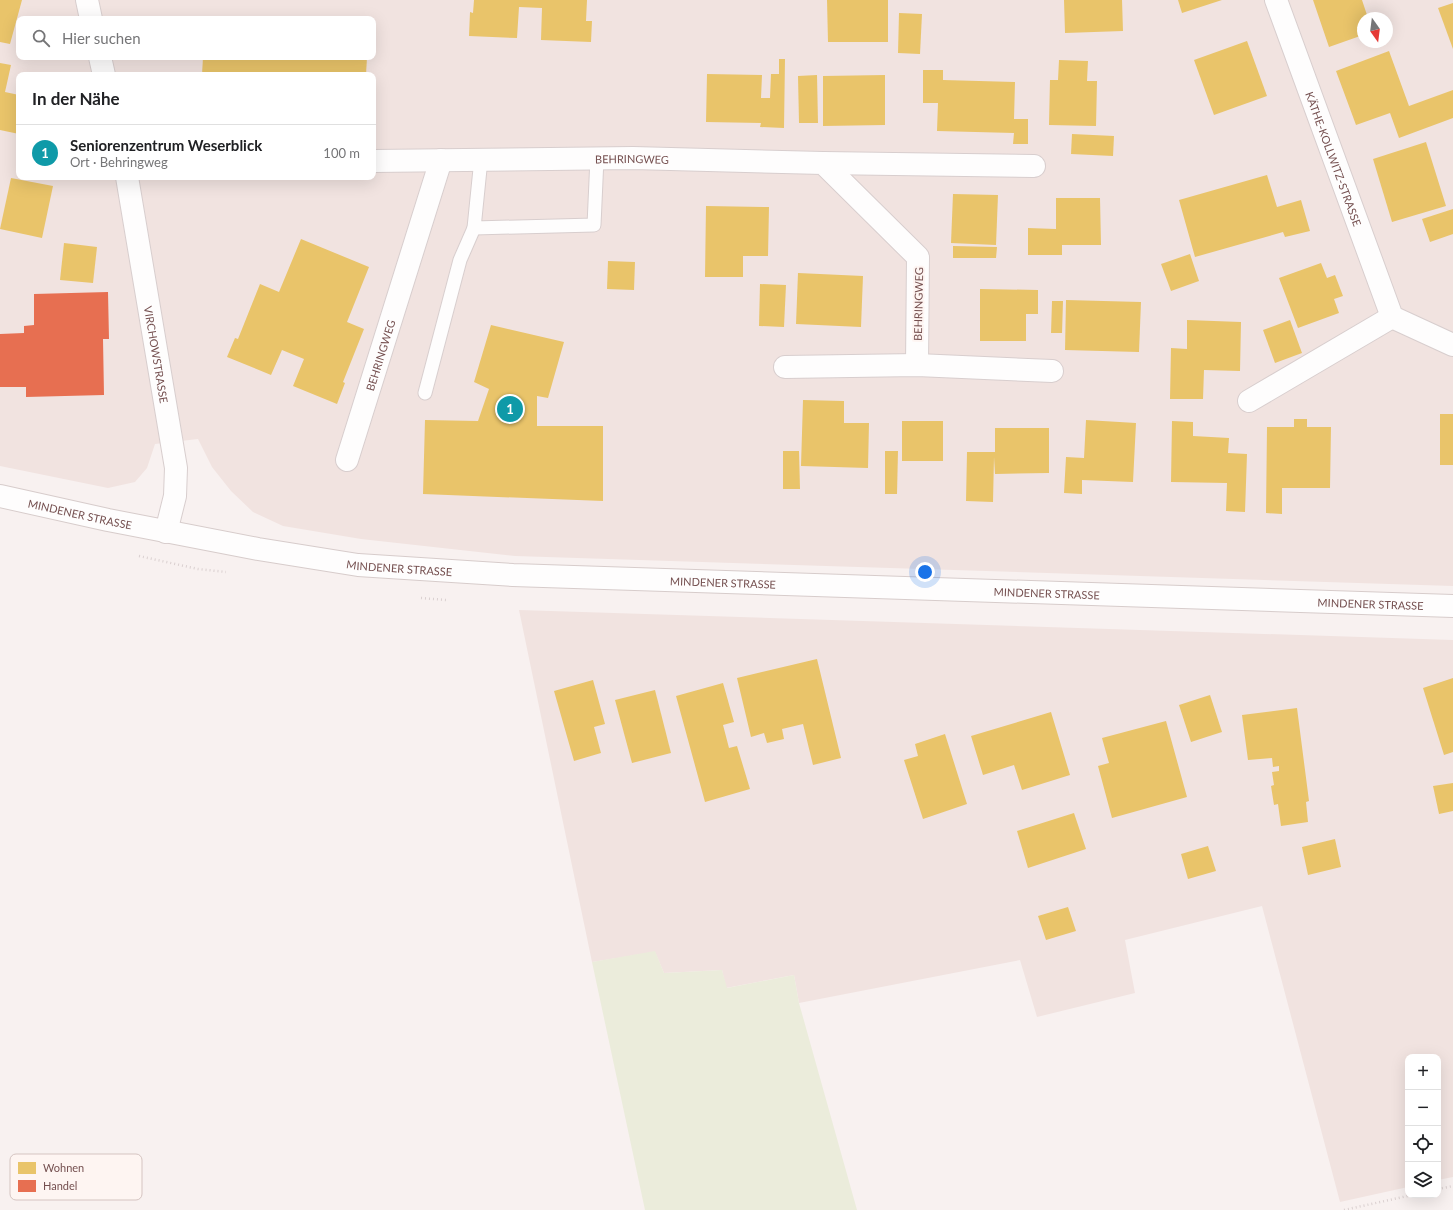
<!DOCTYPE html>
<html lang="de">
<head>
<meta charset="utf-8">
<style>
	:root { --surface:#fff; --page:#f2f2f2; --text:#202124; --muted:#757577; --line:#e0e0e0; --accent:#db2777 }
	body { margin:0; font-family:Lato,sans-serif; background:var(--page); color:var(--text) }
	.controls { position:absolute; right:12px; bottom:12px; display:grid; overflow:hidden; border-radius:8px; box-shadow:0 4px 16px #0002 }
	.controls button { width:36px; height:36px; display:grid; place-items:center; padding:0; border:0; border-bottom:1px solid var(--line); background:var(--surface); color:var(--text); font:20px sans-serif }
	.compass { position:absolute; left:1357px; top:12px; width:36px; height:36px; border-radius:50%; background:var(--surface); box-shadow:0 4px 16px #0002; rotate:166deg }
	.you { position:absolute; left:925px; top:572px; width:14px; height:14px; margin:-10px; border:3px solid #fff; border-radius:50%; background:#1a73e8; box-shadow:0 0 0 6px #1a73e833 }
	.badge { display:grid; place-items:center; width:26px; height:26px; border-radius:50%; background:var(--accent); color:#fff; font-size:13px; font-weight:700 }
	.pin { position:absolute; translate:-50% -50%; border:2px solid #fff; box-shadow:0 1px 4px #0006 }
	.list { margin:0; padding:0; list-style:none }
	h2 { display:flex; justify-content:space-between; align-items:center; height:52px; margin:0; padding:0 16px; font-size:17px }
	h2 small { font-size:13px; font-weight:400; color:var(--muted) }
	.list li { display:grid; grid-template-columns:26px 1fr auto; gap:12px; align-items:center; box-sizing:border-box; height:56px; padding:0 16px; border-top:1px solid var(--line) }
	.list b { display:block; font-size:15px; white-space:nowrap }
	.list p { margin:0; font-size:13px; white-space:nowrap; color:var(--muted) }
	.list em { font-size:13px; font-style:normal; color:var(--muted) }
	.icon { flex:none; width:22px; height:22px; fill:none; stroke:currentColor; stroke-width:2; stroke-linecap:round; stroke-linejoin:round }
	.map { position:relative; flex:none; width:1453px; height:1210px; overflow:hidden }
	.search { position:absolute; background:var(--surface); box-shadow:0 4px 16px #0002; left:16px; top:16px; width:360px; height:44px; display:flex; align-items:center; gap:10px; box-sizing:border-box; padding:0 14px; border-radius:8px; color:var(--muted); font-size:15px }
	.panel { position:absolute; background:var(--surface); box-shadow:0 4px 16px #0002; left:16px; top:72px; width:360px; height:108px; border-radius:8px }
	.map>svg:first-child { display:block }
</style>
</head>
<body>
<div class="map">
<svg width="1453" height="1210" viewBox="0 0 1453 1210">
	<rect width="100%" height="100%" fill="#f8f1f0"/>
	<!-- residential -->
	<g fill="#f1e3e0" fill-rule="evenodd">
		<path d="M0,0H1453V586L515,556L361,539L283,526L253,512L231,491L212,467L198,439L155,444L147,468L135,482L108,488L0,466ZM1363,18H1387V42H1363ZM19,19H373V57H19ZM19,75H373V177H19Z"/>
		<polygon points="519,610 1453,640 1453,1177 1438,1180 1438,1057 1408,1057 1408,1187 1340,1202 1262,906 1125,940 1135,993 1037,1017 1020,960 799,1003 794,975 726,988 722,970 664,973 655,952 592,962"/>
	</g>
	<!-- green -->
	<polygon fill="#ebecdb" points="655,951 664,973 722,970 727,988 794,975 799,1003 857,1210 645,1210 592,962"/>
	<!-- homes -->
	<g fill="#e9c46a">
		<polygon points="0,0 22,0 10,44 0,42"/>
		<polygon points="474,0 587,0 586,21 592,21 591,42 541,40 542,8 519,7 517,38 469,36 470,12 473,13"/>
		<polygon points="827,0 888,0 888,42 828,42"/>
		<polygon points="1064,0 1122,0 1123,31 1065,33"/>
		<polygon points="1178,0 1222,0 1182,13"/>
		<polygon points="1313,0 1362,0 1368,18 1363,18 1363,35 1329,47"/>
		<polygon points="1453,3 1453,49 1438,8"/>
		<polygon points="899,13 922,14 920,54 898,53"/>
		<polygon points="1247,41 1267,96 1214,115 1194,60"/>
		<polygon points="1389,51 1409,106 1453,90 1453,118 1399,138 1390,113 1356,125 1336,71"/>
		<polygon points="203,57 367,57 366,75 202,75"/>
		<polygon points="779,59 785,59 784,128 760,127 761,123 706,122 707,74 762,75 761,98 770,98 771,74 779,74"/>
		<polygon points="1059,60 1088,61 1087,81 1097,81 1096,126 1049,125 1050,80 1058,80"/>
		<polygon points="0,63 11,65 5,92 19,95 19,134 0,130"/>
		<polygon points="923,70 943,70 943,80 1015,82 1014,119 1028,119 1028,144 1013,144 1014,133 937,131 938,103 923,103"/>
		<polygon points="817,75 818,123 799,123 798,76"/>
		<polygon points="885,75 885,125 823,126 823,76"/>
		<polygon points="1072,134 1114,136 1113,156 1071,154"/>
		<polygon points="1426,142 1446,206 1392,222 1373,159"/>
		<polygon points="1267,175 1277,207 1301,200 1310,231 1285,237 1283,232 1195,257 1179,200"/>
		<polygon points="11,178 53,186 42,238 0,229"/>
		<polygon points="953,194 998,195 996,245 951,243"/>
		<polygon points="1056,198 1100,198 1101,245 1062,245 1062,255 1028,255 1028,228 1056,229"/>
		<polygon points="706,206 769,207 768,256 743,256 743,277 705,277"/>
		<polygon points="1453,209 1453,234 1430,242 1422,219"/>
		<polygon points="301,239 369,267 347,322 364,329 343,382 345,383 337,404 293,386 304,359 282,350 271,375 227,357 235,338 238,339 260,284 279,292"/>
		<polygon points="64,243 97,247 93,283 60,280"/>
		<polygon points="953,246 997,247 996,258 953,258"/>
		<polygon points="1190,254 1199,281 1171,291 1161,264"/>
		<polygon points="608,261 635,262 634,290 607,289"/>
		<polygon points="1321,263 1327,278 1335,275 1343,296 1334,299 1339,313 1298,328 1279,278"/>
		<polygon points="798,273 863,276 861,327 796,324"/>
		<polygon points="760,284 786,285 784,327 759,326"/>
		<polygon points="980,289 1038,290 1038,314 1026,314 1026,341 980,341"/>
		<polygon points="1066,300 1141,302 1139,352 1065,350"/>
		<polygon points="1052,301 1063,301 1062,333 1051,333"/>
		<polygon points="1187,320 1241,322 1240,371 1204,370 1203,399 1170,399 1171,348 1187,349"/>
		<polygon points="1290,320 1302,353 1275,363 1263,330"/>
		<polygon points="491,325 564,342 548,398 537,396 537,426 603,426 603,501 423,494 425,420 478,421 489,389 474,382"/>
		<polygon points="803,400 844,401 844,423 869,423 868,468 801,466"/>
		<rect x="1440" y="414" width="13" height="51"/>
		<polygon points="1294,419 1307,419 1307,427 1331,427 1330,488 1282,488 1282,514 1266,513 1267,427 1294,427"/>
		<polygon points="1086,420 1136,423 1133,482 1082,480 1082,494 1064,493 1066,457 1084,458"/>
		<rect x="902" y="421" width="41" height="40"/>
		<polygon points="1172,421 1193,422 1193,436 1229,438 1228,453 1247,454 1245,512 1226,511 1227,483 1171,482"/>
		<polygon points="995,428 1049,428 1049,473 995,474 994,457 993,502 966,501 967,452 995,452"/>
		<polygon points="783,451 799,451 800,489 783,489"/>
		<polygon points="885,451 898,451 897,494 885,494"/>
		<polygon points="817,659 841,758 813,765 803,724 782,729 784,739 767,743 764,733 751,737 737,678"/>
		<polygon points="1453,678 1453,752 1444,755 1423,688"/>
		<polygon points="593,680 605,724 594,727 601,753 574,761 554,691"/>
		<polygon points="723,683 734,722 723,725 729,748 737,746 750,789 705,802 676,696"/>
		<polygon points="655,690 671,753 632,763 615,700"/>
		<polygon points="1210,695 1222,732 1191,742 1179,705"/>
		<polygon points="1297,708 1309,801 1306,802 1308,822 1281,826 1278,804 1274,805 1271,786 1274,785 1272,772 1279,771 1279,766 1273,767 1272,758 1248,760 1242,715"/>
		<polygon points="1051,712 1070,775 1022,790 1014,765 983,775 971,736"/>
		<polygon points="1166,721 1187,797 1112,818 1098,766 1109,763 1102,738"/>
		<polygon points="945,734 967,804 923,819 904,760 918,756 915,744"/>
		<polygon points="1453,783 1453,811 1439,814 1433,786"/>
		<polygon points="1074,813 1086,849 1028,868 1017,831"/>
		<polygon points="1335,839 1341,867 1308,875 1302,847"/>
		<polygon points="1208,846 1216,871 1188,879 1181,854"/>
		<polygon points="1068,907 1076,931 1046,940 1038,916"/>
	</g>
	<!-- shops -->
	<polygon fill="#e76f51" points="108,292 109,339 103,339 104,395 26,397 26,387 0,387 0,334 24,333 24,326 34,325 34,294"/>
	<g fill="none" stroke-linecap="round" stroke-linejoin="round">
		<defs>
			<g id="lane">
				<polyline points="481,159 474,228 594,225 597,158"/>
				<polyline points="425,393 460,260 474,228"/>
			</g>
			<g id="street">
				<polyline points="87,0 91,19"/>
				<path id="s1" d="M1276,0L1392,317L1453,345"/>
				<polyline points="100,57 104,75"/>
				<path id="s2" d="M373,161L633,158L823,163L918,257L917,365"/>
				<polyline points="823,163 1034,166"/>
				<path id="s3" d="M127,177L176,468L175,496L166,532"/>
				<polyline points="785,367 917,365 1052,371"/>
				<polyline points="1249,401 1392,317"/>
				<path id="s4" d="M347,460L441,160"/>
			</g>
			<g id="secondary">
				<path id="s5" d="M0,496L108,520L258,549L358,565L513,575L1453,606"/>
			</g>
		</defs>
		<!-- lane casing -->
		<use href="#lane" stroke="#d8cece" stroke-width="15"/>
		<!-- street casing -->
		<use href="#street" stroke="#d8cece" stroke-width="24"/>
		<!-- secondary casing -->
		<use href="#secondary" stroke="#d7cccb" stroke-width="24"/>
		<!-- path -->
		<g stroke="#dad0d0" stroke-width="2.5" stroke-dasharray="1 3" stroke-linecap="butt">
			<polyline points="139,556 198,569 226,572"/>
			<polyline points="421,598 446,600"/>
			<polyline points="1438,1189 1453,1186"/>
			<polyline points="1344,1210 1412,1195"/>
		</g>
		<!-- lane -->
		<use href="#lane" stroke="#fefdfd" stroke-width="13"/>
		<!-- street -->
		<use href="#street" stroke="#fefdfd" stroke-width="22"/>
		<!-- secondary -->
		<use href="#secondary" stroke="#fefdfd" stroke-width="22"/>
	</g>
	<g text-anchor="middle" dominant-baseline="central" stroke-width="4" stroke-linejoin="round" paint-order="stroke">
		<!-- street labels -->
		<g font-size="11" fill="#755050" stroke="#fef5f2">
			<text stroke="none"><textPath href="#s2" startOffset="259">BEHRINGWEG</textPath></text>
			<text stroke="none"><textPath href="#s1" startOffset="169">KÄTHE-KOLLWITZ-STRASSE</textPath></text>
			<text transform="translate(918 304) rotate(-89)">BEHRINGWEG</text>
			<text stroke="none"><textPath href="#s3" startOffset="180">VIRCHOWSTRASSE</textPath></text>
			<text stroke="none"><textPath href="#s4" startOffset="110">BEHRINGWEG</textPath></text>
			<text stroke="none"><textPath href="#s5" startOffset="82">MINDENER STRASSE</textPath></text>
			<text stroke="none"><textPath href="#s5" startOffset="406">MINDENER STRASSE</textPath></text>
			<text stroke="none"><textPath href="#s5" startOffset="730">MINDENER STRASSE</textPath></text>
			<text stroke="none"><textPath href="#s5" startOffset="1054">MINDENER STRASSE</textPath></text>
			<text stroke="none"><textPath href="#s5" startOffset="1378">MINDENER STRASSE</textPath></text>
		</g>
	</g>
	<!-- legend -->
	<rect x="10" y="1154" width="132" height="46" rx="6" fill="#fef5f2" stroke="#d5c4c1" stroke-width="1"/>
	<rect x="18" y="1162" width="18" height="12" fill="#e9c46a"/>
	<rect x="18" y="1180" width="18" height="12" fill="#e76f51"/>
	<g font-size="11" fill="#755050">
		<text x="43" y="1172">Wohnen</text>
		<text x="43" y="1190">Handel</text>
	</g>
</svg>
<div class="controls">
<button>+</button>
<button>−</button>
<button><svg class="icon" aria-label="locate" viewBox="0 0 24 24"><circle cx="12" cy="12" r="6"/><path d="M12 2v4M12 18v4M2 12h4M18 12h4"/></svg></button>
<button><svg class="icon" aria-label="layers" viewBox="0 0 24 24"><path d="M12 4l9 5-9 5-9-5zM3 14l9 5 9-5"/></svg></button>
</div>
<svg class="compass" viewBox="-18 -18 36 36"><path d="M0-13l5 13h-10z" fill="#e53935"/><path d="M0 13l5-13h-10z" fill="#757577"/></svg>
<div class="you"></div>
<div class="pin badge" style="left:510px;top:409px;background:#0f9aa8">1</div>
<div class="search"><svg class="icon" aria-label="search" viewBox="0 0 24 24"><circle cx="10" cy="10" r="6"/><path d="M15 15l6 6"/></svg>Hier suchen</div>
<section class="panel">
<h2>In der Nähe<small></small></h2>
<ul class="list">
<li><span class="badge" style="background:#0f9aa8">1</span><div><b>Seniorenzentrum Weserblick</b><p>Ort · Behringweg</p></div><em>100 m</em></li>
</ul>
</section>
</div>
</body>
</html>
